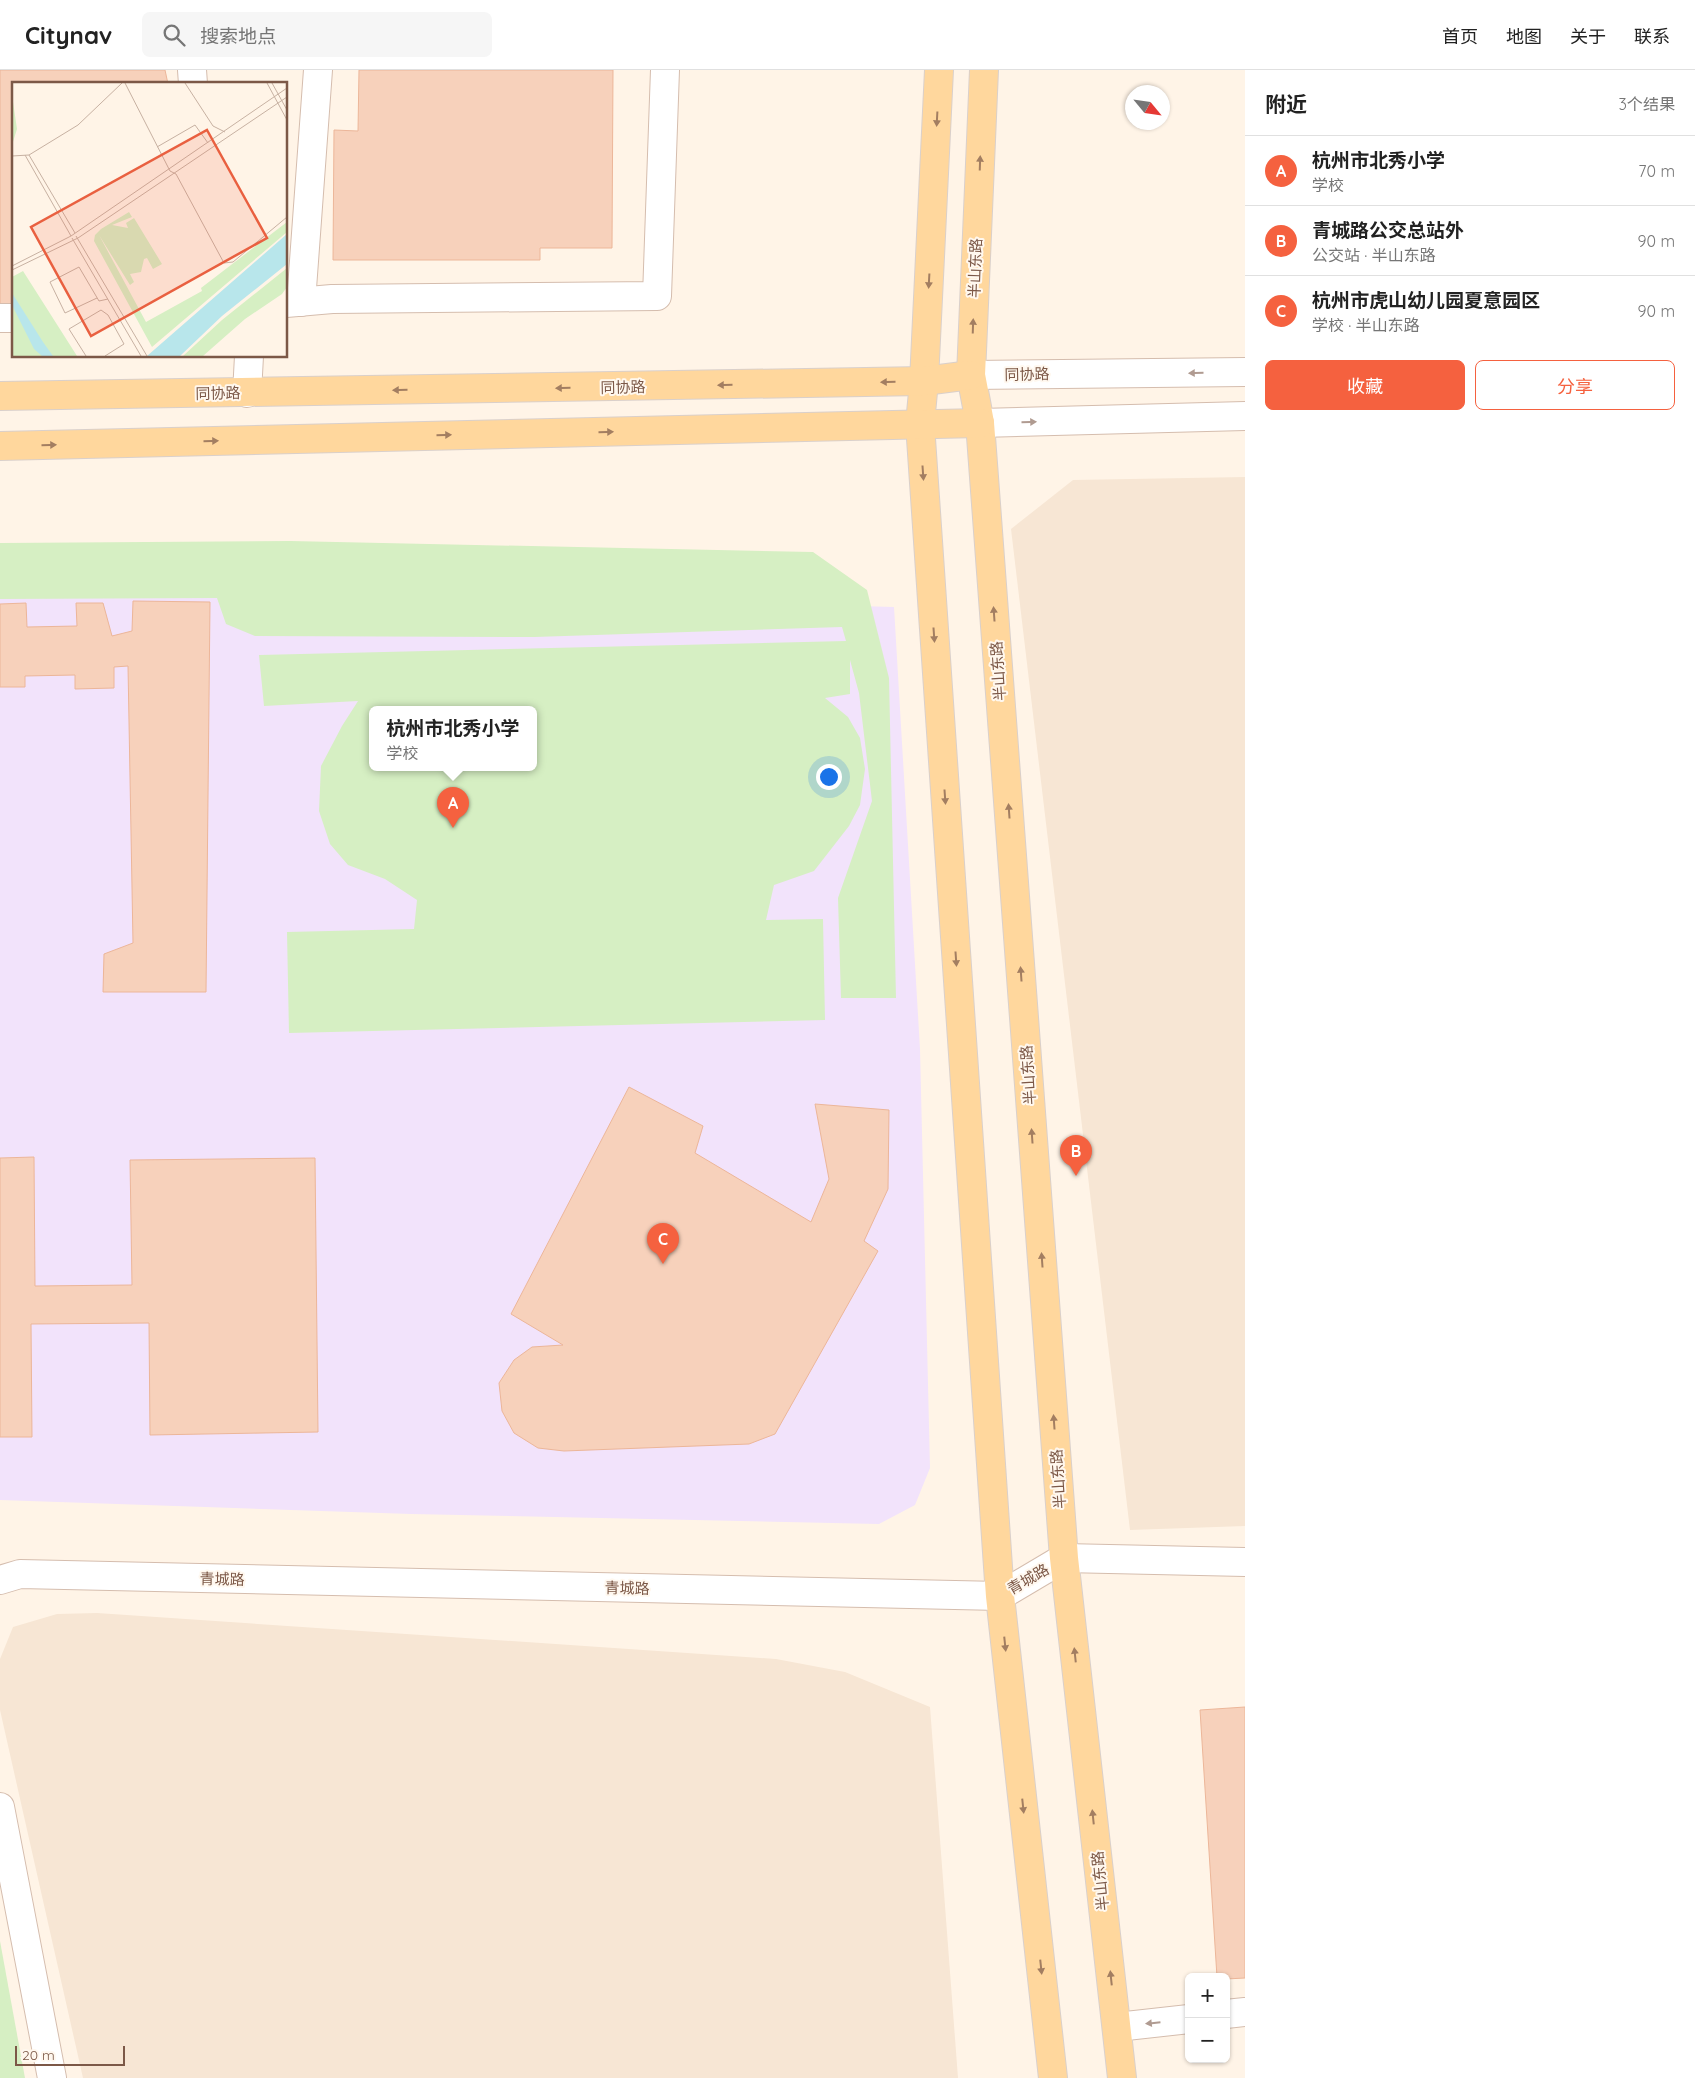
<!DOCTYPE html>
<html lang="zh">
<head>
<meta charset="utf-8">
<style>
	:root { --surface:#fff; --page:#f6f6f6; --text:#222; --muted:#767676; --line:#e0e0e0; --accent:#f5613f }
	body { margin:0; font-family:Quicksand,"Noto Sans SC",sans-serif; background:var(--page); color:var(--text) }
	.controls { position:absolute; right:15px; bottom:15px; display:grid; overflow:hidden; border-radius:8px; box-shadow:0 1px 4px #0004 }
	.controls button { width:45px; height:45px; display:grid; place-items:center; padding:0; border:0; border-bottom:1px solid var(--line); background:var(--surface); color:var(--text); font:25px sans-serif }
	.compass { position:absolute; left:1125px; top:15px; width:45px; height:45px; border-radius:50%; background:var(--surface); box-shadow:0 1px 4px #0004; rotate:119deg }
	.scale { position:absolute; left:15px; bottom:12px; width:110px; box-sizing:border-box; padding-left:5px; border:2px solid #7c5847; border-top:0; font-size:14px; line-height:18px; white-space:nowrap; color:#7c5847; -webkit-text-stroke:4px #fff8ef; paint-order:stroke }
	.you { position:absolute; left:828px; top:706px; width:18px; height:18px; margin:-12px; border:4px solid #fff; border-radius:50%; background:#1a73e8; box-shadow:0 0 0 8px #1a73e833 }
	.badge { display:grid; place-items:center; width:32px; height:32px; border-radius:50%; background:var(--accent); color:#fff; font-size:16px; font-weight:700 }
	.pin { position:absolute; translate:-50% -41px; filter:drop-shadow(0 1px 2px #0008) }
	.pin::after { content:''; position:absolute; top:26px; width:18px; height:15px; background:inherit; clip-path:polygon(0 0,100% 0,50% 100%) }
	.popup { position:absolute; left:369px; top:636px; width:168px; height:65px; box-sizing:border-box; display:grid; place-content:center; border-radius:8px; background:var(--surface); filter:drop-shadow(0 1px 4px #0005); font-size:16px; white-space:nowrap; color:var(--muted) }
	.popup b { font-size:19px; color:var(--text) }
	.popup::after { content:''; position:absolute; left:50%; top:100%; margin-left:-10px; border:10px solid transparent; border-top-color:var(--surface) }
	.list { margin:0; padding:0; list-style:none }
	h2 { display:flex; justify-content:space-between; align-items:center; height:65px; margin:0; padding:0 20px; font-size:21px }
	h2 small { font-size:16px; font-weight:400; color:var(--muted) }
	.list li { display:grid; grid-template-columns:32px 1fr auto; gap:15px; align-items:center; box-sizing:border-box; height:70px; padding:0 20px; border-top:1px solid var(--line) }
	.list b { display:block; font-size:19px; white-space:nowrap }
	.list p { margin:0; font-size:16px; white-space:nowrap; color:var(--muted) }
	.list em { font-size:16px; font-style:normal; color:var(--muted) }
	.actions { display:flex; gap:10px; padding:15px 20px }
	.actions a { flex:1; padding:11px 0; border:1px solid var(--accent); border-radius:8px; text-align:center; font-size:18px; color:var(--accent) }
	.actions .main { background:var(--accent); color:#fff }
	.icon { flex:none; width:28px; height:28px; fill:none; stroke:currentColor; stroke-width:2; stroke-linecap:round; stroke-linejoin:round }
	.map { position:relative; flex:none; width:1245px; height:2008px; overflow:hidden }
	header { display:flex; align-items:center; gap:30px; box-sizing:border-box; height:70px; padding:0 25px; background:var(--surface); border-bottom:1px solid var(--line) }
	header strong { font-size:24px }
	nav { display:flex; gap:28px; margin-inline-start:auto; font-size:18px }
	.search { width:350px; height:45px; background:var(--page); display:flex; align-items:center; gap:12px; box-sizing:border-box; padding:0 18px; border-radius:8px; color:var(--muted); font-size:19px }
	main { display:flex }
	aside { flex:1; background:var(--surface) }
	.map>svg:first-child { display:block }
</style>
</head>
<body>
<header>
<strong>Citynav</strong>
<div class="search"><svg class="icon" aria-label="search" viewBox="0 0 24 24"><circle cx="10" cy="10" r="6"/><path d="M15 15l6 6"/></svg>搜索地点</div>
<nav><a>首页</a><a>地图</a><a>关于</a><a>联系</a></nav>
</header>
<main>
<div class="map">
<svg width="1245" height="2008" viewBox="0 0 1245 2008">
	<rect width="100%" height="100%" fill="#fff4e7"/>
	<!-- residential -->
	<g fill="#f7e6d4">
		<polygon points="1245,407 1245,1456 1130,1460 1011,459 1073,410"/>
		<polygon points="97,1543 776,1589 845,1602 930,1637 958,2008 83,2008 0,1640 0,1589 13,1557 57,1544"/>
	</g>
	<!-- education -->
	<path fill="#f2e3fb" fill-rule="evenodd" d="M0,511L894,537L920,979L930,1398L915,1435L879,1454L411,1444L0,1430ZM373,639H533V697H373Z"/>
	<!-- green -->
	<g fill="#d6efc3" fill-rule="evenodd">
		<path d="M290,471L813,482L867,520L889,608L896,928H841L838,828L872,731L859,623L850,590V624L825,628L848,647L860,668L865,699L860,735L849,756L814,801L774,815L766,850L823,849L825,950L289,963L287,862L414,859L417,830L385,809L348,795L330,774L319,741L321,696L342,656L358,631L264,636L259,585L846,571L842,557L534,567L255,566L226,554L217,528L0,529V473ZM373,639H533V697H373Z"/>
		<polygon points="0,1871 25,2008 0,2008"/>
	</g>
	<!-- building -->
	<g fill="#f7d1bb" stroke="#ecb699">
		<polygon points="0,0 165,0 168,14 14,14 14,235 0,236"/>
		<polygon points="359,0 613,0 612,178 540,178 540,190 333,190 334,60 358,61"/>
		<polygon points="133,531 210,532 206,922 103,922 104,884 133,873 128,596 114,597 114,618 75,619 75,605 25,606 25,617 0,617 0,534 26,533 27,557 77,556 76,533 103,533 112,566 132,561"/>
		<polygon points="629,1017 703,1056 695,1083 811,1152 829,1109 815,1034 889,1040 888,1119 864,1171 878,1181 775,1364 749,1374 564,1381 538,1378 514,1363 502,1341 499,1313 514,1290 532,1277 563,1275 511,1244"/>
		<polygon points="34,1087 35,1216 132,1215 130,1090 315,1088 318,1362 150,1365 149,1253 31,1254 32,1367 0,1367 0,1088"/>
		<polygon points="1245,1637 1245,1908 1226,1909 1226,1907 1217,1907 1200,1640"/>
	</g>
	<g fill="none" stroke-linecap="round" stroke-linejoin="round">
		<defs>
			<g id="minor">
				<polyline points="192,0 193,14"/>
				<polyline points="301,232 318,0"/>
				<polyline points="286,233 332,229 657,226 665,0"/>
				<polyline points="0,248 14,248"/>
				<polyline points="971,305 1245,302"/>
				<polyline points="247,323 249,286"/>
				<polyline points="980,353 1245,346"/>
				<polyline points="0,1510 20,1504 1000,1526 1064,1488 1245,1492"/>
				<polyline points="0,1737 52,2008"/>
				<polyline points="1226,1944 1245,1942"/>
				<polyline points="1117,1957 1189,1949"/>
			</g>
			<g id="major">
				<polyline points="939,0 924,311 920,354 1000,1526 1053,2008"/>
				<polyline points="984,0 971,305 980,353 1064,1488 1122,2008"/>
				<polyline points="0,326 924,311 971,305"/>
				<polyline points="0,376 980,353"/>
			</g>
		</defs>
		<!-- minor casing -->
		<use href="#minor" stroke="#d5bdae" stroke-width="30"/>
		<!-- major casing -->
		<use href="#major" stroke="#dad0cb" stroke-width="30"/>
		<!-- minor -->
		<use href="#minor" stroke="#fff" stroke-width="28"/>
		<!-- major -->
		<use href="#major" stroke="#ffd79d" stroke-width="28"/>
	</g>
	<!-- one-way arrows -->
	<defs><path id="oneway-solid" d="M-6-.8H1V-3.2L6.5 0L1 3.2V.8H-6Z" transform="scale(1.25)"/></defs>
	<g fill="#a37e61">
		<use href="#oneway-solid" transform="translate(937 49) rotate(93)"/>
		<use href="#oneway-solid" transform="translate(980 93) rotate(-88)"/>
		<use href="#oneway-solid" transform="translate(929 211) rotate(93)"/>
		<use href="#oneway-solid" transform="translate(973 256) rotate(-88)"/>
		<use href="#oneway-solid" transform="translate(888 312) rotate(179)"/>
		<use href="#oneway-solid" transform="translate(725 315) rotate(179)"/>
		<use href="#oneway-solid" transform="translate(563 318) rotate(179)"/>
		<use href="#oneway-solid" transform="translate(400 320) rotate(179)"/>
		<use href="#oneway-solid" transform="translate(606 362) rotate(-1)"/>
		<use href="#oneway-solid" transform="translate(444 365) rotate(-1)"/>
		<use href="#oneway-solid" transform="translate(211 371) rotate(-1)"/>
		<use href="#oneway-solid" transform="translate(49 375) rotate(-1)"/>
		<use href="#oneway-solid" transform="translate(923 403) rotate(86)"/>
		<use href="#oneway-solid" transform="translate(994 544) rotate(-94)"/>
		<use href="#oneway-solid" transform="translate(934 565) rotate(86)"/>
		<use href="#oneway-solid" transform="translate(945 727) rotate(86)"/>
		<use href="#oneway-solid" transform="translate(1009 741) rotate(-94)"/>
		<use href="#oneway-solid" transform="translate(956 889) rotate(86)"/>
		<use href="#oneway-solid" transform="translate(1021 904) rotate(-94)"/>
		<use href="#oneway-solid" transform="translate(1032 1066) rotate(-94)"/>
		<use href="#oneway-solid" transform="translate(1042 1190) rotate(-94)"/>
		<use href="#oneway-solid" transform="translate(1054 1352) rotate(-94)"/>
		<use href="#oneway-solid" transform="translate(1005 1574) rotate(84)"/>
		<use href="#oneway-solid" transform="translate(1075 1585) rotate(-96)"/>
		<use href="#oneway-solid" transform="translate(1023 1736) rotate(84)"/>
		<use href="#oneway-solid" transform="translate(1093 1747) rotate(-96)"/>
		<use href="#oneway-solid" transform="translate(1041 1897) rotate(84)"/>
		<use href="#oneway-solid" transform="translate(1111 1908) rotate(-96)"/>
	</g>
	<g fill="#b09b91">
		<use href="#oneway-solid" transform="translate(1196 303) rotate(179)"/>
		<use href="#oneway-solid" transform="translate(1029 352) rotate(-2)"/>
		<use href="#oneway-solid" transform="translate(1153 1953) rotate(174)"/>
	</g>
	<g text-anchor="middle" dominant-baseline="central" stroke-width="4" stroke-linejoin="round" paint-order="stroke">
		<!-- street labels -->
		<g font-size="15" fill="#7c5847" stroke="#fff8ef">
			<text transform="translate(975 198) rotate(-88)">半山东路</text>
			<text transform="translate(1027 304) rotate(-1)">同协路</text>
			<text transform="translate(623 317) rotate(-1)">同协路</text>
			<text transform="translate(218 323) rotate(-1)">同协路</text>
			<text transform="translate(998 601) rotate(-94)">半山东路</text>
			<text transform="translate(1028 1005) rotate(-94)">半山东路</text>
			<text transform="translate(1058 1409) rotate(-94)">半山东路</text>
			<text transform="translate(222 1509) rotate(1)">青城路</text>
			<text transform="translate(1028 1509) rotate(-30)">青城路</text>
			<text transform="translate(627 1518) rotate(1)">青城路</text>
			<text transform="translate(1100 1811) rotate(-96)">半山东路</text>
		</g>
	</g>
	<!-- overview -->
	<g transform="translate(12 12)">
		<rect width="275" height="275" fill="#fff4e7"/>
		<path d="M0,13L5,47L0,63ZM117,130L120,135L100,143L116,146L114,141L122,136L150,182L141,187L135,176L132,177L129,190L118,192L122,200L118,203L87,153L134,240L190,209L189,206L275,140V150L140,265L82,159L83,153L89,147ZM275,186V205L270,212L233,237L191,274H171L210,238ZM11,189L65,274H0V195Z" fill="#d6efc3"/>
		<path d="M275,152V182L210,234L168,274H135ZM0,211L31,260L41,274H30L22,267L0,223Z" fill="#b8e6eb"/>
		<path fill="none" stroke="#c7b1a2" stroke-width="1" d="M113,1L158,89L164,92L212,181L221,180L275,135M173,1L201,44L213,50M255,1L275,38M260,1L275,28M145,65L183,43L196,61M13,73L59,154M17,73L63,151M0,74L17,73L66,43L110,1M64,154L135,274M60,156L129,274M0,184L59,154L275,6M0,188L66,156L275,15M85,216L53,231L38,200L67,185L87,219L96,217M74,274L57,247L89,228L96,233L112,262L93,274"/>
		<path fill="#e96040" fill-opacity="0.15" stroke="#e96040" stroke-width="2.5" d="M195,48L255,156L79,254L19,145Z"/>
		<rect width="275" height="275" fill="none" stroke="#7c5847" stroke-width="2.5"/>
	</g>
</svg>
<div class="controls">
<button>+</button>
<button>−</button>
</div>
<svg class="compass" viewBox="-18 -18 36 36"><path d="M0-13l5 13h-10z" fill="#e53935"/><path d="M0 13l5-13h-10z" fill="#767676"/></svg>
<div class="scale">20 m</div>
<div class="you"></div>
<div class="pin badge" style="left:453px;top:758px">A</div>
<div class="popup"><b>杭州市北秀小学</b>学校</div>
<div class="pin badge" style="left:1076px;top:1106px">B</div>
<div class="pin badge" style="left:663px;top:1194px">C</div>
</div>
<aside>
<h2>附近<small>3个结果</small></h2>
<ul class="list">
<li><span class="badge">A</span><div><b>杭州市北秀小学</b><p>学校</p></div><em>70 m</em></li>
<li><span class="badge">B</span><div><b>青城路公交总站外</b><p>公交站 · 半山东路</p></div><em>90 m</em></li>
<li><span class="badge">C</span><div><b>杭州市虎山幼儿园夏意园区</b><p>学校 · 半山东路</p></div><em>90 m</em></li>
</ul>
<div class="actions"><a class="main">收藏</a><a>分享</a></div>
</aside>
</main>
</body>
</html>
